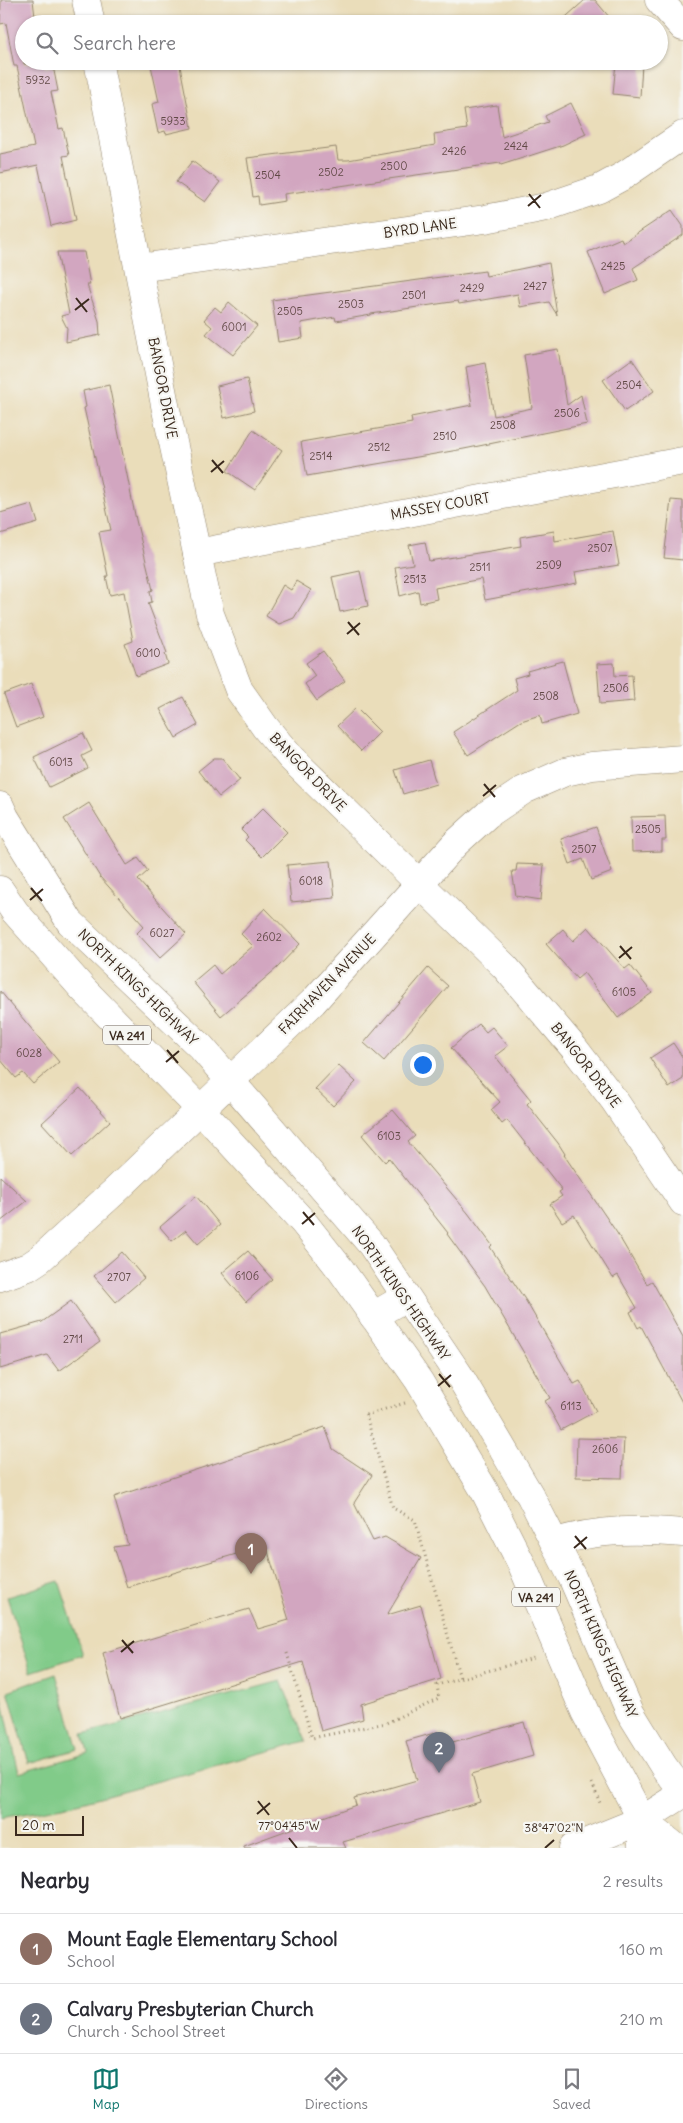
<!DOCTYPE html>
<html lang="en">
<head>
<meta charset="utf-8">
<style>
	:root { --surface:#fff; --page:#f2f2f3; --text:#2b2b33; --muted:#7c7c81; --line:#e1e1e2; --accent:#0f766e }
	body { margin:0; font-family:Delius,sans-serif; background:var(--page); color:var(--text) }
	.scale { position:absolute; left:15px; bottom:12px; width:69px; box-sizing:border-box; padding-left:5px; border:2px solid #3b2a1e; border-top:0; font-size:14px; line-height:18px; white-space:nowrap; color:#3b2a1e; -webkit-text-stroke:4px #f6f6f2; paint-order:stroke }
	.you { position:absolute; left:422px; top:1064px; width:18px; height:18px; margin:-12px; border:4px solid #fff; border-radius:50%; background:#1a73e8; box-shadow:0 0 0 8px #1a73e833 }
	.badge { display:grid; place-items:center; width:32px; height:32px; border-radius:50%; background:var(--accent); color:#fff; font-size:16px; font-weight:700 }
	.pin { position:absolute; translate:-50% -41px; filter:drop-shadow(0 1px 2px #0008) }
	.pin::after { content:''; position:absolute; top:26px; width:18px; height:15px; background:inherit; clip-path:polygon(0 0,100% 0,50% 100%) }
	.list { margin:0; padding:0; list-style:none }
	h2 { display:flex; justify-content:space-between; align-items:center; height:65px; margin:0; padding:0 20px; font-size:21px }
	h2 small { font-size:16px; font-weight:400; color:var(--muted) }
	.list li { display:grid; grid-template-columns:32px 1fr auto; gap:15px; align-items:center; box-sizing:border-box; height:70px; padding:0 20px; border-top:1px solid var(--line) }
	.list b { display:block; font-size:19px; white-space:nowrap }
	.list p { margin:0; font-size:16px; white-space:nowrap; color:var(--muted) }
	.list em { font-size:16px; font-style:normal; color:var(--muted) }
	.icon { flex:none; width:28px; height:28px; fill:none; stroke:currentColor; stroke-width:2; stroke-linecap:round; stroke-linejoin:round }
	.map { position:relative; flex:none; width:683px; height:1848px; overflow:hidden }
	.search { position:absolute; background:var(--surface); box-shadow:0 1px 4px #0004; left:15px; right:15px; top:15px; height:55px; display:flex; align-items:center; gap:12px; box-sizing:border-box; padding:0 18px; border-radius:28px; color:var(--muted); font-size:19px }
	.sheet { height:205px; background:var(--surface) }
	nav { display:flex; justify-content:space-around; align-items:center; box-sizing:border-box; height:70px; border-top:1px solid var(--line); background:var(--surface); font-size:14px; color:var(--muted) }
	nav a { display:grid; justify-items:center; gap:2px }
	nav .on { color:var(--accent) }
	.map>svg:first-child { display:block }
</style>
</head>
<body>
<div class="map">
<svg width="683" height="1848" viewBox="0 0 683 1848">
	<rect width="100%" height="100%" fill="#f6f6f2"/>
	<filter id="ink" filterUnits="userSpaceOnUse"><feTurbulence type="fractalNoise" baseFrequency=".02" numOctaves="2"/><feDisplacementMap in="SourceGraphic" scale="10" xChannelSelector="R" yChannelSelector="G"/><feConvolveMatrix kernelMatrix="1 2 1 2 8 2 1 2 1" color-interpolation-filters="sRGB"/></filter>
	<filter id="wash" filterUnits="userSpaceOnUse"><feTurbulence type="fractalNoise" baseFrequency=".0096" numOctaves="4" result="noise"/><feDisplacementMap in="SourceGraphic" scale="20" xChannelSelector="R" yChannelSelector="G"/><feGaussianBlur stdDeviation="1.12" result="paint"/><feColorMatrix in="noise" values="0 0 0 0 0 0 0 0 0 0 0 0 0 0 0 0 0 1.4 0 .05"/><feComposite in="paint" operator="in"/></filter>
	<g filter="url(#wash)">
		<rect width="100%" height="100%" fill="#eaddba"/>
		<!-- green -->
		<g fill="#81cb89" stroke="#5e7a54">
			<polygon points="59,1581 83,1655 31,1672 7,1597"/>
			<polygon points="56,1674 78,1749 29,1763 8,1691"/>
			<polygon points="281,1681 306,1741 63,1807 0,1818 0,1689 19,1773 88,1753 83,1734"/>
		</g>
		<g id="blocks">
			<!-- building -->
			<g fill="#d2a6c0">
				<polygon points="1,0 33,0 35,17 29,18 30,24 24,24 24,64 44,63 45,68 53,66 58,91 51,92 59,129 63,128 69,155 63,156 76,220 51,226 38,165 0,173 0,154 34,147 17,66 14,66 6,23 0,24"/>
				<polygon points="585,0 595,0 615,24 558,24"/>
				<polygon points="150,61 179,61 192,128 166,134 165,131 158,133 152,104 159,102"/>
				<polygon points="616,62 642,64 640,97 613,94"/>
				<polygon points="571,103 586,134 563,145 501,165 500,163 284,194 285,201 259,205 258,196 253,197 247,158 336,147 338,160 348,160 435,145 434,134 467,129 464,110 497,105 502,137 548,122 545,116"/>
				<polygon points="192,161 220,182 205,202 176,182"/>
				<polygon points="672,210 683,226 683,235 633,268 638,280 605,294 588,252 621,238 623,243"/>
				<polygon points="57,252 84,252 90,285 87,285 99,321 100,335 66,342 67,328 61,316 69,314"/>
				<polygon points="549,263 557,315 549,302 520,307 518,294 459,304 458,301 371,314 371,315 336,321 335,317 301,323 303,338 278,342 272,300 485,271 486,276"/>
				<polygon points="229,302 257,326 233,355 206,334 212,327 204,320 215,307 221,312"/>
				<polygon points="558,349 567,405 581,395 587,424 464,449 307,476 301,442 412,423 411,417 472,405 466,367 485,363 494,416 532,408 524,355"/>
				<polygon points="632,359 654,391 625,411 603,380"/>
				<polygon points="247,379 254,411 224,418 217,386"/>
				<polygon points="109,385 136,520 153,590 150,591 152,602 148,603 167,653 165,654 168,664 136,676 125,644 133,641 124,592 110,595 106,576 108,576 99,532 111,530 84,408 86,407 83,391"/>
				<polygon points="253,430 282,450 255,490 227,471"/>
				<polygon points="671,500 683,501 683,560 664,558"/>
				<polygon points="32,504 38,523 0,534 0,513"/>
				<polygon points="554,531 555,541 613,531 619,565 575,572 577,583 485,600 481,579 435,588 437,599 420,603 418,591 400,596 395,567 413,564 409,545 425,542 429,561 521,546 520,537"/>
				<polygon points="360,571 368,606 340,612 332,577"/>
				<polygon points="296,581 311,590 294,618 279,624 266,616 283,585 291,590"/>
				<polygon points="323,651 345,681 317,701 305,684 315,676 306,663"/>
				<polygon points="563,661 577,714 542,724 540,715 521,721 468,755 453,732 517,690 514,678 528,674 527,671"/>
				<polygon points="614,663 615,676 632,675 634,701 600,704 597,664"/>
				<polygon points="31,684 43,717 16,727 4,694"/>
				<polygon points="183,697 198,725 176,738 160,709"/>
				<polygon points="356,708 380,732 361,751 337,726"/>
				<polygon points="83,733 92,751 82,756 88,768 49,787 34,757"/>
				<polygon points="214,758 222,758 240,780 219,797 198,771"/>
				<polygon points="429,760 436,784 403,794 395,770"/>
				<polygon points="89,803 127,865 138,858 148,871 138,880 186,934 160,958 137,933 144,926 100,877 64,819"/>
				<polygon points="263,808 287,832 262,857 245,840 248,837 241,830"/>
				<polygon points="665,816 666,840 662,840 662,851 632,852 631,817"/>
				<polygon points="596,827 612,872 591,880 583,859 570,864 561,839"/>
				<polygon points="331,861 335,898 291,902 287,865"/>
				<polygon points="517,864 544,865 541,900 516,896 512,871 516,871"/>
				<polygon points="265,908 300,944 277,968 221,1016 193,982 213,965 220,974 253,946 241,934"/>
				<polygon points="588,927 625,969 630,965 652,993 618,1018 584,973 577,979 546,944 563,929 573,941"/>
				<polygon points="428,968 448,986 384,1061 364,1043"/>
				<polygon points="0,991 59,1062 33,1084 23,1073 16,1078 0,1059"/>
				<polygon points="479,1024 486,1032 492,1027 508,1046 495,1056 531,1100 527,1104 558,1143 565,1154 564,1155 617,1233 647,1284 652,1281 683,1337 683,1404 641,1326 638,1328 630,1312 637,1308 618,1275 613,1278 574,1215 562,1222 550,1204 562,1196 559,1192 562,1190 507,1120 502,1124 491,1110 500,1102 451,1048"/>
				<polygon points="673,1043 683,1058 683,1079 669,1088 650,1058"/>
				<polygon points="338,1065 356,1082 333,1106 315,1089"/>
				<polygon points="80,1088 110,1121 72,1156 42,1123"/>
				<polygon points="393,1110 415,1136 408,1142 468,1213 492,1245 490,1247 526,1301 574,1384 580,1381 596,1411 561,1430 545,1401 550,1398 485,1286 447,1234 448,1233 389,1158 385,1162 362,1135"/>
				<polygon points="0,1176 27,1201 0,1222"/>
				<polygon points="196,1196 220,1225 198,1244 186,1230 172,1241 160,1227"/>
				<polygon points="248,1251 272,1279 246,1302 222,1273"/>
				<polygon points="122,1252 144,1278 116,1302 94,1276"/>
				<polygon points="71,1301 100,1342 59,1371 47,1355 0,1369 0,1334 42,1322"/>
				<polygon points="325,1427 333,1449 372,1475 354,1503 373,1541 385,1537 421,1558 387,1615 421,1605 441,1679 361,1704 363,1719 321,1731 303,1662 120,1718 103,1653 249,1609 258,1629 289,1620 266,1545 127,1587 114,1547 128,1545 114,1497"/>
				<polygon points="577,1438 624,1439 622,1478 576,1477"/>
				<polygon points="524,1722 533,1756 472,1774 480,1802 343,1842 346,1848 244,1848 244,1846 356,1805 354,1798 417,1780 406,1741 438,1732 442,1745"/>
			</g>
		</g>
	</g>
	<g filter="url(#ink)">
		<use href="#blocks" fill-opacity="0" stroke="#92846c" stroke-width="1"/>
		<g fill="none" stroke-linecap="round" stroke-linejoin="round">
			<defs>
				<g id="minor">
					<polyline points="86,0 91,24"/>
					<polyline points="659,0 683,27"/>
					<polyline points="98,61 165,405 210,614 239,690 265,727 291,758 505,967 574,1048 614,1100 683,1202"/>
					<polyline points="139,268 485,219 546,207 599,189 623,176 683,135"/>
					<polyline points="197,553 683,461"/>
					<polyline points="0,1277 28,1267 40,1259 114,1192 313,1002 455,844 488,814 524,790 565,772 592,766 683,759"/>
					<polyline points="373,1316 406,1297"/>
					<path d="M555,1542C600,1529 636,1529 683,1533"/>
					<polyline points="573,1848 642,1820 683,1794"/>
				</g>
				<g id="major">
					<polyline points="0,806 5,817 70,922 201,1047 371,1244 459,1375 531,1497 572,1577 630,1712 664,1767 683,1792"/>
					<polyline points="0,890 15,912 83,989 200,1109 304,1223 341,1270 419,1381 484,1490 522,1565 585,1712 642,1820 677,1848"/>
					<polyline points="642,1848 642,1820"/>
				</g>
			</defs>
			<!-- minor casing -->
			<use href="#minor" stroke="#92846c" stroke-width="29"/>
			<!-- major casing -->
			<use href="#major" stroke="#92846c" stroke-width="29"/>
			<!-- path -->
			<g stroke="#92846c" stroke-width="3" stroke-dasharray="1 4" stroke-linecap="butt">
				<polyline points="405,1403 366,1415 393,1508 415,1520 460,1678"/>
				<polyline points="287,1653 312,1738 386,1723 439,1698 437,1685 534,1658"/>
				<polyline points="592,1783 600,1803"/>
			</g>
			<!-- minor -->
			<use href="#minor" stroke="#fff" stroke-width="28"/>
			<!-- major -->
			<use href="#major" stroke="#fff" stroke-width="28"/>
		</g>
	</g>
	<!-- ticks -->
	<path fill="none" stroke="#3b2a1e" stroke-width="2" d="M529,194L540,208M528,206L541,195M76,298L87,312M75,310L89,299M212,460L223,473M211,472L224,461M348,622L359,635M347,634L360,623M484,784L495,797M483,796L496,785M31,888L42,901M30,900L43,889M620,946L631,959M619,958L632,947M167,1050L178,1063M166,1062L179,1051M303,1212L314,1225M302,1224L315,1213M439,1374L450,1387M438,1386L451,1375M575,1536L586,1549M574,1548L587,1537M122,1640L133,1653M121,1652L134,1641M258,1801L269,1815M257,1814L270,1803M289,1838L297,1848M545,1848L554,1840"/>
	<g text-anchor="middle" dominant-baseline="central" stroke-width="4.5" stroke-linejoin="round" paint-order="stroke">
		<!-- number labels -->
		<g font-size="11" fill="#614946">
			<text x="38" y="80">5932</text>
			<text x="173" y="121">5933</text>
			<text x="516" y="146">2424</text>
			<text x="454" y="151">2426</text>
			<text x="394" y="166">2500</text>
			<text x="331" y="172">2502</text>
			<text x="268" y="175">2504</text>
			<text x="613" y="266">2425</text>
			<text x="535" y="286">2427</text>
			<text x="472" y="288">2429</text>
			<text x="414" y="295">2501</text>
			<text x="351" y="304">2503</text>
			<text x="290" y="311">2505</text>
			<text x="234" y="327">6001</text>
			<text x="629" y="385">2504</text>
			<text x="567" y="413">2506</text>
			<text x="503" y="425">2508</text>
			<text x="445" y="436">2510</text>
			<text x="379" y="447">2512</text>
			<text x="321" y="456">2514</text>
			<text x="600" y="548">2507</text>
			<text x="549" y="565">2509</text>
			<text x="480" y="567">2511</text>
			<text x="415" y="579">2513</text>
			<text x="148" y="653">6010</text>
			<text x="616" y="688">2506</text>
			<text x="546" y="696">2508</text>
			<text x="61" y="762">6013</text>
			<text x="648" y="829">2505</text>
			<text x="584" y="849">2507</text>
			<text x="311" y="881">6018</text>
			<text x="162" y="933">6027</text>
			<text x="269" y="937">2602</text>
			<text x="624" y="992">6105</text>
			<text x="29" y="1053">6028</text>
			<text x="389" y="1136">6103</text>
			<text x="247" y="1276">6106</text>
			<text x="119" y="1277">2707</text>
			<text x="73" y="1339">2711</text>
			<text x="571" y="1406">6113</text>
			<text x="605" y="1449">2606</text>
		</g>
		<!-- shield labels -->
		<g fill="#f6f6f2" stroke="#73675e" stroke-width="1">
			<rect x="103" y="1025.5" width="48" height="19" rx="4"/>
			<rect x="512" y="1587.5" width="48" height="19" rx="4"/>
		</g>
		<g font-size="12" font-weight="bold" fill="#3b2a1e">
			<text x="127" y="1035">VA 241</text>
			<text x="536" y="1597">VA 241</text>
		</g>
		<!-- street labels -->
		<g font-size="14" fill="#3b2a1e" stroke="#f6f6f2">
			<text transform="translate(420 228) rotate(-8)">BYRD LANE</text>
			<text transform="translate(163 388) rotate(79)">BANGOR DRIVE</text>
			<text transform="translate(440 506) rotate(-10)">MASSEY COURT</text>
			<text transform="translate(308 772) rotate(46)">BANGOR DRIVE</text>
			<text transform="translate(327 984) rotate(-46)">FAIRHAVEN AVENUE</text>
			<text transform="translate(138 987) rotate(44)">NORTH KINGS HIGHWAY</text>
			<text transform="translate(586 1065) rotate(52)">BANGOR DRIVE</text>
			<text transform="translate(401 1293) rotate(55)">NORTH KINGS HIGHWAY</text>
			<text transform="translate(601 1644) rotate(66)">NORTH KINGS HIGHWAY</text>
		</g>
	</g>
	<g font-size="12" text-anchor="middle" fill="#3b2a1e" stroke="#f6f6f2" stroke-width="4.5" stroke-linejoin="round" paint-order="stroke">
		<text x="289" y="1830">77°04'45"W</text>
		<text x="554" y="1832">38°47'02"N</text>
	</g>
</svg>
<div class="scale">20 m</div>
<div class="you"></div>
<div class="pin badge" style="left:251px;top:1574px;background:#8d6e63">1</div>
<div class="pin badge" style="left:439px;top:1773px;background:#6b7280">2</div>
<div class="search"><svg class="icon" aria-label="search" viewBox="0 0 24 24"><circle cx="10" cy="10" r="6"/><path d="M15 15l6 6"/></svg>Search here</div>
</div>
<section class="sheet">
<h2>Nearby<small>2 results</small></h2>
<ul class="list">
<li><span class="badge" style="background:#8d6e63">1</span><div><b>Mount Eagle Elementary School</b><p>School</p></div><em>160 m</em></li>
<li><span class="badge" style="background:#6b7280">2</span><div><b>Calvary Presbyterian Church</b><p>Church · School Street</p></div><em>210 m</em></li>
</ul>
</section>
<nav>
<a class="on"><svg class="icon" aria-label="map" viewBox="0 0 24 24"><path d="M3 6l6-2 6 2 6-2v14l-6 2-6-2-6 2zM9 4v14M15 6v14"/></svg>Map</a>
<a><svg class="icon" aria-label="directions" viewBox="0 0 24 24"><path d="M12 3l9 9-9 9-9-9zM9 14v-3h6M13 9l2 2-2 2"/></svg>Directions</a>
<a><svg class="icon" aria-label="saved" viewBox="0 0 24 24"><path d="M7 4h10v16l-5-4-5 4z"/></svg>Saved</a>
</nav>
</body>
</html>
